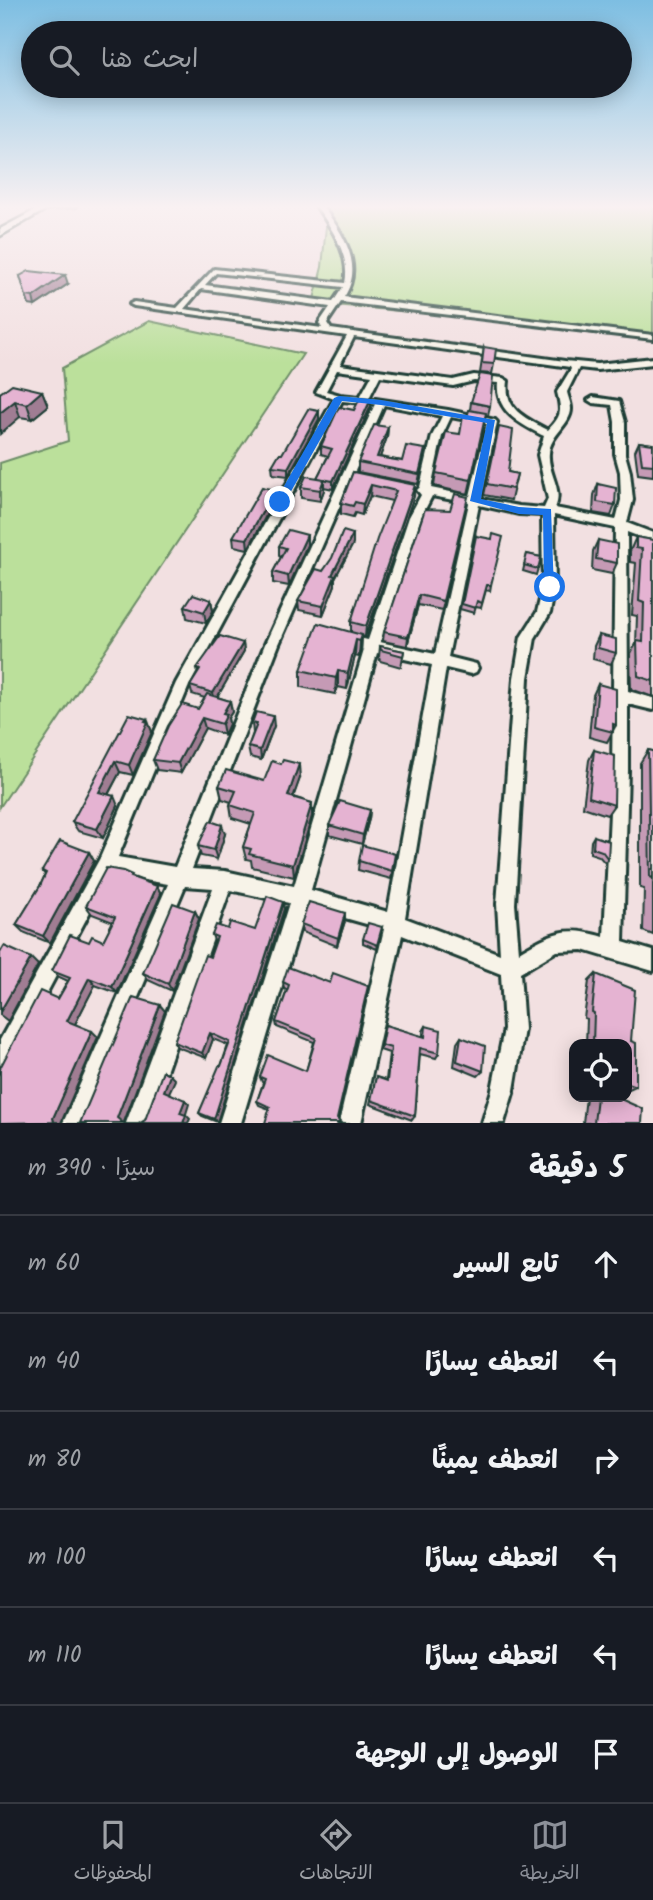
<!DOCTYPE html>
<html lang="ar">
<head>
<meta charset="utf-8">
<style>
	:root { --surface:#171b24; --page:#242831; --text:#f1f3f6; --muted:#9ea1a6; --line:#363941; --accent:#8c9099 }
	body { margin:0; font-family:Kalam,"Playpen Sans Arabic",sans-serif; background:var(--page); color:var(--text); direction:rtl }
	.controls { position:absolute; right:21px; bottom:21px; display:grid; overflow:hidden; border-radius:14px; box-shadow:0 4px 18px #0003 }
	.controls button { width:63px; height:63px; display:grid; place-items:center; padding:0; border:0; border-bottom:2px solid var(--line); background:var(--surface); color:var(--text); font:35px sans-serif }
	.stop { position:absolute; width:21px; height:21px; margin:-16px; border:5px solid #1a73e8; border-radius:50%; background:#fff }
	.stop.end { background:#1a73e8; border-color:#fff; box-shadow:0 2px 7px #0008 }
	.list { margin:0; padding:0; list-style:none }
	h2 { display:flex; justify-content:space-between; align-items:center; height:91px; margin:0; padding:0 28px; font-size:30px }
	h2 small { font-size:23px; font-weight:400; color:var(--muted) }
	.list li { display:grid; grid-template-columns:46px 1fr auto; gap:21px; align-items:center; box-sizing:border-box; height:98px; padding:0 28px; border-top:2px solid var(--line) }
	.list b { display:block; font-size:26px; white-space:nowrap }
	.list em { font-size:23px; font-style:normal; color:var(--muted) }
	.icon { flex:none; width:38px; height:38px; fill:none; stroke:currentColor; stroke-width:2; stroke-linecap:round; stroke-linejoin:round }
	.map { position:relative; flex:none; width:653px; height:1123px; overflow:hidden; direction:ltr }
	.search { position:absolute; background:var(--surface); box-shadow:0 4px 18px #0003; left:21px; right:21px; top:21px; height:77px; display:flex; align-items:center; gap:18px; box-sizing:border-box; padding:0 24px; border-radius:38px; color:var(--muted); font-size:26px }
	.sheet { height:679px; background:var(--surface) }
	nav { display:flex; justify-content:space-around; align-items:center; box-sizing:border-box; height:98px; border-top:2px solid var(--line); background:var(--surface); font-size:19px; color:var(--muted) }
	nav a { display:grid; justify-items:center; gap:4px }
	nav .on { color:var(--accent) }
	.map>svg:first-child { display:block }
</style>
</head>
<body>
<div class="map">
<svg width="653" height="1123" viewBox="0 0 653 1123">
	<rect width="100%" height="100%" fill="#f2e0e1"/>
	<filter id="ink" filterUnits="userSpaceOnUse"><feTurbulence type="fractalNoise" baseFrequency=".0143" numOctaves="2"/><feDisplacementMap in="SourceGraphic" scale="14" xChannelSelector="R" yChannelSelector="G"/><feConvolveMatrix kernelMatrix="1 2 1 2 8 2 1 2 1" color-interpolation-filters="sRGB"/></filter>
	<g filter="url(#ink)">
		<!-- green -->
		<g fill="#bbe09b" stroke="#6d8e68" stroke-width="2">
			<polygon points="328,206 653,206 653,334 313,303 322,267"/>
			<polygon points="149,321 303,354 0,807 0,463 68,441 62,368"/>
		</g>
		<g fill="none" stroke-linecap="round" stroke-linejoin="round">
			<defs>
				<g id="minor">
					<polygon points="43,206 76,206 45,209"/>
					<path d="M316,206H322C342,232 365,265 344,297L653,335V339L341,302L327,323L331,329L565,361L597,364L653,358V364L597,370L579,368L567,392C568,397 571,403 571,409C571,424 550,435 549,453C547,473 564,489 555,508L616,520L621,500L620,472L615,454V422L612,405L593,403L588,400L593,397L619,401L625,422V454L630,472L633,500L627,523L653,533V542L627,532L628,691L653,698V710L628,704V771L623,942L653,951V971L583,950L557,951L520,973L524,1029L514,1090L504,1123H482L492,1090L504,1029L501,974L402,935L361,1123H339L384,929L306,907L241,1123H219L289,903L230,890L148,1123H126L213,888L185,886L85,1123H63L168,884L110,874L7,1068L0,1072V1040L100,858L176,683L334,399L316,392L347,336L134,306L130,304L134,302L177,308L214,269L345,283C351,256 331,227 316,206ZM216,273L343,287L333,302L205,285ZM201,289L330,307L319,323L322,328L184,309ZM354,337L570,367L571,369L557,392C562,412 562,415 548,430C525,418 504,410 508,381L503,378L474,375L453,380L340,365ZM337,370L372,375L360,397L340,395L326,391ZM380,376L453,386L474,381L498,383C495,412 522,425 544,436L538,455L548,499L544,508L519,506L481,499L497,422L495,420L448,410L369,398ZM342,401L375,404L265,644L175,867L118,857L188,688ZM384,405L442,416L432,436L420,487L417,490L421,495L409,517L368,640L345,635L340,636L338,640L340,644L364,650L294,886L225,871L192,869L279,644ZM451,417L487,424L470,496L431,488L442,436ZM432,496L469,503L435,654L380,642L421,517ZM479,505L519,514L542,515L543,587L537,612L521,637L514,678L497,904L500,954L405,918L446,668L471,674L476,672L478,668L476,664L448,657ZM554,515L615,528L612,771L604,937C565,925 552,933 519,952L515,904L528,678L535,638L550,613L555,587ZM377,653L432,665L388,912L311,890Z"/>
				</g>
				<polygon id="secondary" points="43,206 52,206 0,236 0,229"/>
			</defs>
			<!-- minor casing -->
			<use href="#minor" stroke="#1f3d34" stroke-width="6"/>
			<!-- secondary casing -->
			<use href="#secondary" stroke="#1f3d34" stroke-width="5"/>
			<!-- minor -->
			<use href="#minor" fill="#f7f3e8" fill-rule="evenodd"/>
			<!-- secondary -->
			<use href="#secondary" fill="#f7f3e8" fill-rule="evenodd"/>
		</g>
		<!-- wall -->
		<g fill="#c59ab5" stroke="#1f3d34" stroke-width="2">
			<polygon points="20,276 68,284 35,306 29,305"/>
			<polygon points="484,347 494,364 492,374 480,373"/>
			<polygon points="42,391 48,406 32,419 20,417 0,393"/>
			<polygon points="471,402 490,406 488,416 486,415 468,494 434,486 436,473 460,434 470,410"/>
			<polygon points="371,406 333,489 324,487 324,490 320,501 301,498 301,487 317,478 328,456 321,454 321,446 354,410"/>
			<polygon points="319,411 319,419 288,476 273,474 272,466"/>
			<polygon points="388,427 387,437 380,457 402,461 425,449 418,484 358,472 358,462"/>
			<polygon points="499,427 508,472 517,474 511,500 484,495"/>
			<polygon points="639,442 653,444 653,476 638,474 635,451"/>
			<polygon points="353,472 414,496 365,637 362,636 361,652 359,657 355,656 347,689 338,687 335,694 301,687 301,670 351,632 351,622 392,501 370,496 362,515 355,513 353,517 341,514 341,503"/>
			<polygon points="598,484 615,505 611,516 593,513 594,495"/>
			<polygon points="275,499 248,549 234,546 233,537"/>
			<polygon points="466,506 442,610 418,605 407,646 383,641 384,632 450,510"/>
			<polygon points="476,536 491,585 490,591 486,590 481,608 476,607 474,613 460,609"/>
			<polygon points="636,537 653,540 653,697 631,689 630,655 636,644 637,616 632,615 636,563 630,562 630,551"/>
			<polygon points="598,540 617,563 612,574 592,570 593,551"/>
			<polygon points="353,544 335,578 335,585 323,615 299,610 298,601 323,571"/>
			<polygon points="307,545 289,586 273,583 273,572 281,557 279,556 279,546"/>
			<polygon points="527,554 541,557 536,575 523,571"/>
			<polygon points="211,600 213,611 206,623 187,618 185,606"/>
			<polygon points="599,635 616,653 611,664 593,659 594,646"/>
			<polygon points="243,643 244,651 217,697 230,701 232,712 228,718 229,724 224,735 205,728 181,773 157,770 153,760 198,709 205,698 192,694 190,686 198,674 197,668"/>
			<polygon points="380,646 404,651 401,667 380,661 379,657"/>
			<polygon points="598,684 616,725 607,742 589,737 593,695"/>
			<polygon points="147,719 152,732 133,775 120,772 108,795 118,806 103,838 78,831 72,822"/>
			<polygon points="252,723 274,726 261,760 250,757 248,747 253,733"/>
			<polygon points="594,750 614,805 607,815 583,807 589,760"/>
			<polygon points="648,750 653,751 653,935 643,931 644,889 640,888 640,763"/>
			<polygon points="300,778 293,797 312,803 312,816 294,877 252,867 251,860 246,859 243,847 251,824 232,818 230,805 231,802 222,799 219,786"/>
			<polygon points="370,810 369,819 362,844 329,835 329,825"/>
			<polygon points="225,834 217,859 201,856 198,846"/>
			<polygon points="594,836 608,859 605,863 599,856 590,853 591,841"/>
			<polygon points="89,852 94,861 50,943 23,932 16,925 40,886 45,875 42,871"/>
			<polygon points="395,854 391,879 358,870 359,861"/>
			<polygon points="133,877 157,886 161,894 117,993 95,985 75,1024 98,1037 61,1122 0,1123 58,999 68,981 59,977 52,971 89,942 103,941 113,922 92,914 86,906"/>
			<polygon points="284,909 217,1122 202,1116 199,1113 221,1066 228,1045 213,1039 206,1058 177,1047 174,1042 215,943 212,935 228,929 255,930"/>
			<polygon points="195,911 199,919 172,991 148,980 143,973"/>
			<polygon points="345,913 345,921 337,946 302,932 301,924"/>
			<polygon points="382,927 377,949 363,943 363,939"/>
			<polygon points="596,974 631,1041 636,1086 627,1090 627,1044 586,1044 587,1019 584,1018 589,981"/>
			<polygon points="283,982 330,983 337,1119 269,1109 259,1105 257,1101 263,1083 262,1082 260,1077 306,1071 314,1042 277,1027 276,1022 287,990 284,989"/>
			<polygon points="385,1025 423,1037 423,1031 426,1026 439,1053 436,1058 420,1054 415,1116 412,1120 370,1104 376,1077 386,1080 389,1053 380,1050"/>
			<polygon points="461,1037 483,1071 478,1076 454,1066 457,1043"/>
			<polygon points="586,1097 616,1097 642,1123 583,1123"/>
		</g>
		<!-- shaded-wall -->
		<g fill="#a07d93" stroke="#1f3d34" stroke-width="2">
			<polygon points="65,275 68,284 35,306 33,297"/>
			<polygon points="42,391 48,406 32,419 27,404"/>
			<polygon points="371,399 371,406 333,489 333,481"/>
			<polygon points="15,401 20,417 0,434 0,413"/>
			<polygon points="319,411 319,419 288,476 288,468"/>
			<polygon points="388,427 387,437 377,466 377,457"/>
			<polygon points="324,479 324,490 320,501 320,490"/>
			<polygon points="371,485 370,496 362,515 363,504"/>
			<polygon points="415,485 414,496 365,637 366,626"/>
			<polygon points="275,490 275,499 248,549 247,539"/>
			<polygon points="353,534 353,544 335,578 335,585 323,615 323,606 332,575"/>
			<polygon points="307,535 307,545 289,586 288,576"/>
			<polygon points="419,595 418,605 407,646 408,637"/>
			<polygon points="211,600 213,611 206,623 204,612"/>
			<polygon points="362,635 361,652 359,657 360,641"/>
			<polygon points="356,640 355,656 347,689 348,673"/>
			<polygon points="243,643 244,651 215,701 213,693"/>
			<polygon points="338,671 338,687 335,694 336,678"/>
			<polygon points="230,701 232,712 228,718 229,724 224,735 222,724 223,713"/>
			<polygon points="273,716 274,726 261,760 260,750"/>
			<polygon points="202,718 205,728 181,773 178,763"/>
			<polygon points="147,719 152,732 133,775 129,765"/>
			<polygon points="115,761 120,772 104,802 99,792"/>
			<polygon points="299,764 300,778 289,809 288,796"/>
			<polygon points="114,796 118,806 103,838 97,829"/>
			<polygon points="312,803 312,816 294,877 293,865"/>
			<polygon points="370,810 369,819 362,844 363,835"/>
			<polygon points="222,825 225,834 217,859 214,850"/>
			<polygon points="89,852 94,861 50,943 43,936"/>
			<polygon points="157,886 161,894 117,993 112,987"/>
			<polygon points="283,902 284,909 217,1122 214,1119"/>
			<polygon points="195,911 199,919 172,991 168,984"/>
			<polygon points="345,913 345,921 337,946 338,938"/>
			<polygon points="31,958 38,965 8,1021 0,1015 0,1012"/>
			<polygon points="89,978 95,985 74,1026 67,1021"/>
			<polygon points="160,1005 165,1011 124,1122 125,1123 122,1123 117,1118"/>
			<polygon points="92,1031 98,1037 61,1123 57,1123 54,1122 53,1118"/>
			<polygon points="210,1033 213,1039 206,1058 202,1053"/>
			<polygon points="170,1075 175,1080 168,1095 164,1091"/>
			<polygon points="185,1100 189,1104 185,1117 180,1113"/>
			<polygon points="186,1115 190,1119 188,1123 183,1123"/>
		</g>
		<!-- building -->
		<g fill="#e5b3d2" stroke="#1f3d34" stroke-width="2">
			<polygon points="29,271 65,275 33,297 26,296 20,276"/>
			<polygon points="484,347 496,349 494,364 482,363"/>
			<polygon points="480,374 493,376 490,406 471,402"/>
			<polygon points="12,384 42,391 27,404 15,401 0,413 0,393"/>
			<polygon points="360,398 371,399 333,481 317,478 332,449 321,446 337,411 339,407 354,410"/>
			<polygon points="308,409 319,411 288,468 272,466 279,454 282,454"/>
			<polygon points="469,410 486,413 471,480 436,473 446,432 460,434 463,416 467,417"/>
			<polygon points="374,425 388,427 377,457 402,461 406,446 425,449 419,474 358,462"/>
			<polygon points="499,427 513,430 508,472 517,474 513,489 487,484"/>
			<polygon points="639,442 653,444 653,465 642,464"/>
			<polygon points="353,472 415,485 366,626 351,622 377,539 396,491 371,485 363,504 355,502 353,506 341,503"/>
			<polygon points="306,476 324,479 320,490 301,487"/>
			<polygon points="598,484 616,488 615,505 597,502"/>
			<polygon points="262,487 275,490 247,539 233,537"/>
			<polygon points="455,494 468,497 443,601 419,595 408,637 384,632 425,509 450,510"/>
			<polygon points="288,530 307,535 288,576 273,572 286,548 279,546"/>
			<polygon points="343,531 353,534 332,575 335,576 323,606 298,601 316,569 323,571 332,558"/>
			<polygon points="493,534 503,537 491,585 487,585 482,603 477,601 475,608 462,604 476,536 492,539"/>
			<polygon points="636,537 653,540 653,681 638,676 637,641 643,642 644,603 639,601 642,549 636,548"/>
			<polygon points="598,540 617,544 617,563 596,559"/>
			<polygon points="527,554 541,557 538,569 524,565"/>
			<polygon points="193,594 211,600 204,612 185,606"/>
			<polygon points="318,623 362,635 360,641 356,640 348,673 338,671 336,678 301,670"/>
			<polygon points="599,635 616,639 616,653 598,648"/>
			<polygon points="220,636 243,643 213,693 190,686 200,670 197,668"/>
			<polygon points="380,646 404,651 403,656 381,650"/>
			<polygon points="598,684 616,689 616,725 613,724 613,732 594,727"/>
			<polygon points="207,694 230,701 223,713 227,714 222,724 202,718 178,763 153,760 168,726 182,704 198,709"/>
			<polygon points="256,712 273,716 260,750 248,747 257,724 252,723"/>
			<polygon points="129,714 147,719 145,721 148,722 129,765 115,761 99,792 114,796 97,829 72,822"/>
			<polygon points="594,750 615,756 614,805 589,797"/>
			<polygon points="648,750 653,751 653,878 650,877"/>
			<polygon points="283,760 299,764 288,796 312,803 293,865 249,854 251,849 243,847 255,813 230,805 236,791 219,786 226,770 264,781 272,761 281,764"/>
			<polygon points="340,801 370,810 363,835 329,825"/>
			<polygon points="210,821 222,825 214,850 198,846"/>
			<polygon points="594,836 609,841 608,859 602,851 593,848"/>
			<polygon points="60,841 89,852 43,936 16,925 40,886 46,873 42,871"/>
			<polygon points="362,845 395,854 392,871 359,861"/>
			<polygon points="106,868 123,871 132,875 131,877 157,886 112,987 89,978 67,1021 92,1031 53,1118 54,1122 58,1122 0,1123 0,1068 40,991 58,999 70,978 52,971 70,935 89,942 92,936 103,941 115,917 86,906"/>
			<polygon points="267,896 283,902 214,1119 199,1113 219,1066 221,1066 230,1042 210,1033 202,1053 174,1042 205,955 210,957 217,937 212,935 216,925 228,929 230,922 255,930"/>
			<polygon points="309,902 345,913 338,938 301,924"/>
			<polygon points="173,903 195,911 168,984 143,973"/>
			<polygon points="368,923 382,927 377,945 363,939"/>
			<polygon points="4,946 31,958 0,1012 0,953"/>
			<polygon points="288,967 330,983 333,973 368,986 337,1119 341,1123 265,1123 270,1107 257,1101 265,1079 260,1077 268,1055 306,1071 316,1038 276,1022 289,985 283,982"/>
			<polygon points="596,974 635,990 631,1041 636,1043 636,1086 627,1083 627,1044 593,1044 594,1013 592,1012"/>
			<polygon points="133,997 160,1005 117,1118 122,1122 122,1123 80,1123"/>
			<polygon points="385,1025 425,1037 426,1026 441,1030 439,1053 420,1048 415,1116 371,1100 376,1077 387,1081 391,1048 381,1045"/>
			<polygon points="461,1037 485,1046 483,1071 457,1061"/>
			<polygon points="163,1071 170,1075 164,1091 185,1100 180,1113 186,1115 183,1123 140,1123 145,1120"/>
			<polygon points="597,1097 616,1097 643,1109 642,1123 594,1123"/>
		</g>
	</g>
	<!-- sky -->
	<linearGradient id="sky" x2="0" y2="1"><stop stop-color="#7dbee2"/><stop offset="0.57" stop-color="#f9f1f2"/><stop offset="1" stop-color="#f9f1f2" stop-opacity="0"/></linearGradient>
	<rect width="653" height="363" fill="url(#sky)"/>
	<!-- route -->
	<polygon fill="#1a73e8" points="339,396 381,400 495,420 481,499 519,507 551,509 554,590 550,591 544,587 543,515 519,514 470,501 487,423 381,405 342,401 285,502 276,505 275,502 334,398"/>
</svg>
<div class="controls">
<button><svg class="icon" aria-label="locate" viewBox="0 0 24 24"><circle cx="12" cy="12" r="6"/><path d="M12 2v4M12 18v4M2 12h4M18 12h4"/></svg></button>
</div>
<div class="stop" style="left:550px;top:587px"></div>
<div class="stop end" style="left:280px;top:502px"></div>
<div class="search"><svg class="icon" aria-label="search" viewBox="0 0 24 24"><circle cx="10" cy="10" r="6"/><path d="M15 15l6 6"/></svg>ابحث هنا</div>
</div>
<section class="sheet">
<h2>5 دقيقة<small>سيرًا · 390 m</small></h2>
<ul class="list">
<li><svg class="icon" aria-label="ahead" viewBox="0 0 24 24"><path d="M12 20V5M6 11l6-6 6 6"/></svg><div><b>تابع السير</b></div><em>60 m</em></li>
<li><svg class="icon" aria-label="left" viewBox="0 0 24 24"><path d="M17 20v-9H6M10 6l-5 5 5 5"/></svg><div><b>انعطف يسارًا</b></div><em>40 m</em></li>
<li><svg class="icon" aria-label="right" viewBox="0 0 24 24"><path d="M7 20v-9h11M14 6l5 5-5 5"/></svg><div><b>انعطف يمينًا</b></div><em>80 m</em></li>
<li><svg class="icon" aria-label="left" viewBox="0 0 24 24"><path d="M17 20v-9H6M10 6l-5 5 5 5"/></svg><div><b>انعطف يسارًا</b></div><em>100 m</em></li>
<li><svg class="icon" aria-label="left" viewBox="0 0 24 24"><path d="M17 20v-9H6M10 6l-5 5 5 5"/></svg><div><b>انعطف يسارًا</b></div><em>110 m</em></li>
<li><svg class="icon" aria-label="arrive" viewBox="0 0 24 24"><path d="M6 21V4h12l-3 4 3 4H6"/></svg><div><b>الوصول إلى الوجهة</b></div></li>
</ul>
</section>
<nav>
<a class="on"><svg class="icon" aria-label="map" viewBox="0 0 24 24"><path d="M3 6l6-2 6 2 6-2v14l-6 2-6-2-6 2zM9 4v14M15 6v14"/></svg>الخريطة</a>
<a><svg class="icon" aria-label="directions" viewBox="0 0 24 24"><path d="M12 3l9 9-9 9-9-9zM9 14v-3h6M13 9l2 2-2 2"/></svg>الاتجاهات</a>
<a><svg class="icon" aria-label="saved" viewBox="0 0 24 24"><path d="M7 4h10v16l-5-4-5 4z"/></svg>المحفوظات</a>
</nav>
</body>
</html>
